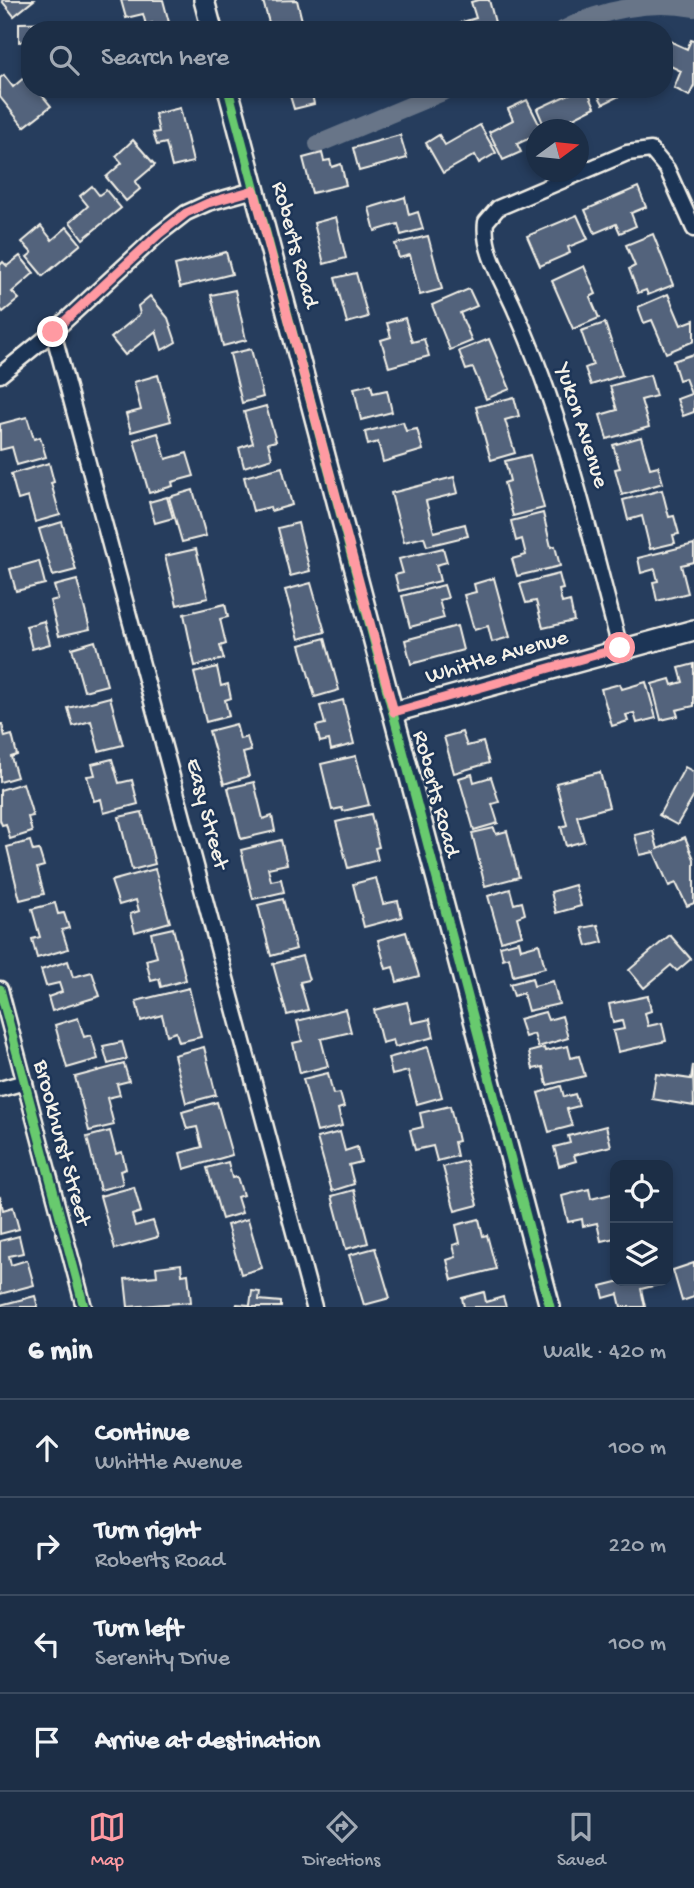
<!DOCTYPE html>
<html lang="en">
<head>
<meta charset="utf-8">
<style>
	:root { --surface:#1c2e46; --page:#293a51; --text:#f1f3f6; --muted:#a0a8b3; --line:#3a4a5f; --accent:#ff9aa2 }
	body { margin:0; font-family:"Gochi Hand",sans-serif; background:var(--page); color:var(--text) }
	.controls { position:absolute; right:21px; bottom:21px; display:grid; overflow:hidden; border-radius:14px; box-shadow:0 4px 10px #0003 }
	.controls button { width:63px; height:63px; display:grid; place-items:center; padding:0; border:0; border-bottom:2px solid var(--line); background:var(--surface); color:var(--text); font:35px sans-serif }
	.compass { position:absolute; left:526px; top:119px; width:63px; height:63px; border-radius:50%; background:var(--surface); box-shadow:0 4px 10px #0003; rotate:75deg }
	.stop { position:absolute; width:21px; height:21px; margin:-16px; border:5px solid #ff9aa2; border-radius:50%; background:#fff }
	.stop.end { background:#ff9aa2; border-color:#fff; box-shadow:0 2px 7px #0008 }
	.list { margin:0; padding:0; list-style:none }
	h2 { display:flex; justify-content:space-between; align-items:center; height:91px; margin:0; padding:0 28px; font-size:30px }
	h2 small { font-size:23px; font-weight:400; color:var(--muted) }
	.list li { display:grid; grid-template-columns:46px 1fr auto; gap:21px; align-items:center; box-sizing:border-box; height:98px; padding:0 28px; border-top:2px solid var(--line) }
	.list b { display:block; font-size:26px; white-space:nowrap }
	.list p { margin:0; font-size:23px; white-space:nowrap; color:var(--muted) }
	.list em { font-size:23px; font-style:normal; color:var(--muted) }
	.icon { flex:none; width:38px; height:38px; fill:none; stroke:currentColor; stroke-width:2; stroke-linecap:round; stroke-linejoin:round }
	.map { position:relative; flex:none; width:694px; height:1307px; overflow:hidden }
	.search { position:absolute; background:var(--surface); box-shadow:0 4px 10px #0003; left:21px; right:21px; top:21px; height:77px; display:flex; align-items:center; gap:18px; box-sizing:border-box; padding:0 24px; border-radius:28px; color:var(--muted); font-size:26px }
	.sheet { height:483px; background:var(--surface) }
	nav { display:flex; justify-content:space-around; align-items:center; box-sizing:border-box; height:98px; border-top:2px solid var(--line); background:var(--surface); font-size:19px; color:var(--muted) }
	nav a { display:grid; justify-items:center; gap:4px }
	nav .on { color:var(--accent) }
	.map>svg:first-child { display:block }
</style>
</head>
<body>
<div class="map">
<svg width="694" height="1307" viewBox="0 0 694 1307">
	<rect width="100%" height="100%" fill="#263d5d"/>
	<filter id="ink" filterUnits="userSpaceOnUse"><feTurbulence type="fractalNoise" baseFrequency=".0143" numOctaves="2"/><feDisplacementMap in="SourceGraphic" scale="14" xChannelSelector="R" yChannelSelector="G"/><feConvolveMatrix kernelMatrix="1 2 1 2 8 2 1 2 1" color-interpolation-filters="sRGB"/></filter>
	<g filter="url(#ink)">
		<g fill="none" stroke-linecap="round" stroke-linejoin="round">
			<!-- canal -->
			<g stroke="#677588" stroke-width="18">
				<path d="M563,30C601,9 652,0 694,8"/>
				<polyline points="318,144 450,89"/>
			</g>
		</g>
		<!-- building -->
		<g fill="#52647b" stroke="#f4f1e8" stroke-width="2">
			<polygon points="4,0 34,0 14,16 2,1"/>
			<polygon points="121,0 163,0 171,30 154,30 152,23 146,25 143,14 126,18"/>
			<polygon points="297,0 304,29 324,24 325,30 271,30 263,1"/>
			<polygon points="478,0 489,0 497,30 461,30 459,23 476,18 471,2"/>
			<polygon points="64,22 64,30 30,30 29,69 28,41 19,42 19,23"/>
			<polygon points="665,39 687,49 691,40 694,41 694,86 689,96 674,88 681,71 664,63"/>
			<polygon points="4,75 13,87 26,76 30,80 30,89 37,89 51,106 24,127 0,97 0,78"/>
			<polygon points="288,89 311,89 314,104 294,109"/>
			<polygon points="580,89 587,89 595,107 565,122 568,130 546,130 537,109"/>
			<polygon points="595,89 623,89 625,93 603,104"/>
			<polygon points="527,100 542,130 536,130 536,140 532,142 530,138 517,144 521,152 503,160 489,132 513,120 508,109"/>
			<polygon points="180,108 193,162 172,167 166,143 157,145 153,133 159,132 155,114"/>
			<polygon points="480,125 496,153 479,163 475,155 443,173 426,143 439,135 445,145"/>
			<polygon points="400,135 407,158 359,171 353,148"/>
			<polygon points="133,140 155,165 135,182 140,189 126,201 106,177 122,163 116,156"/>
			<polygon points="322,153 324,161 330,160 332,167 341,164 346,185 312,193 303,158"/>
			<polygon points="92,186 99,195 106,190 121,208 83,239 70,222 88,206 80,196"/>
			<polygon points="638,187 646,207 631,213 636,226 620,233 616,224 595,233 585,210"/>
			<polygon points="405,197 409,215 418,212 423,229 401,235 398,224 375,231 369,208"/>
			<polygon points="577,215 588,239 568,247 570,253 540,266 527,236"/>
			<polygon points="336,217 346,258 324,264 314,223"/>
			<polygon points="41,226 52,240 67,227 81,244 43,276 27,257 32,253 22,242"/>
			<polygon points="653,234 673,285 648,295 646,290 638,293 629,269 635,266 626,245"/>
			<polygon points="428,236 442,289 420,295 410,255 399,258 395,244"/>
			<polygon points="226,252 232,274 180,287 175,265"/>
			<polygon points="20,256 34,273 12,292 19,299 3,312 0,308 0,265 3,262 7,266"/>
			<polygon points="584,266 596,294 590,297 599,318 573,329 552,281"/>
			<polygon points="356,273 368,317 347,323 335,278"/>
			<polygon points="469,289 477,306 460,313 472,341 450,350 432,305"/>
			<polygon points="235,290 246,340 223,346 211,295"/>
			<polygon points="668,294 681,325 694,320 694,341 666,353 652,320 644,323 638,307"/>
			<polygon points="150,296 168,318 176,342 162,350 156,331 125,355 111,338 140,314 138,306"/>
			<polygon points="405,318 412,342 424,339 429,356 389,367 381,340 391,337 387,323"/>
			<polygon points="605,323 622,375 591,385 585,368 593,365 581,331"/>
			<polygon points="489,339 510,389 486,399 473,368 466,370 459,351"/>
			<polygon points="251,349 263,397 242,403 230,354"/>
			<polygon points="694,354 694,412 683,416 677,399 691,394 685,378 679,380 673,361"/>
			<polygon points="158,375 171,421 131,432 126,414 141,410 134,382"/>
			<polygon points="650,375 656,396 641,400 649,427 607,439 600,415 617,410 610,386"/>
			<polygon points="371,384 373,393 387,390 392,412 361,420 354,388"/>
			<polygon points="514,397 519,416 505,420 515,453 491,460 476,407"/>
			<polygon points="266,406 276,441 268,443 272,458 244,467 239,448 253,443 244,412"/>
			<polygon points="27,417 34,439 40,437 46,457 17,465 12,447 0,450 0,424"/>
			<polygon points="403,422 406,431 417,429 423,450 383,462 378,442 368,445 365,432"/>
			<polygon points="158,433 166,459 187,453 194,476 172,482 173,486 149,493 134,440"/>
			<polygon points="641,437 650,468 658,466 663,483 622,495 615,469 620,468 613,445"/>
			<polygon points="530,455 544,508 513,516 504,483 510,481 505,461"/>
			<polygon points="49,463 54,482 51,483 60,515 35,522 28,497 18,500 11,474"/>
			<polygon points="282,467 292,505 271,511 270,507 253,511 244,477"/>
			<polygon points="454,477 458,493 426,501 434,532 465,524 468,536 427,546 424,537 404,542 391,493"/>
			<polygon points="193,490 206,536 182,542 169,497"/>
			<polygon points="662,490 669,517 674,516 679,534 673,535 675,543 650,549 642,516 628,520 623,500"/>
			<polygon points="167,497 173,518 155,523 149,502"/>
			<polygon points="543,513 551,547 555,546 560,566 517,576 512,559 526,555 522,539 516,541 511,521"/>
			<polygon points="62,522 76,570 53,576 39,529"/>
			<polygon points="298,523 310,571 290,576 278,528"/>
			<polygon points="694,544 694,562 681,565 688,593 657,601 653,582 658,581 655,569 641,573 638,558"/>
			<polygon points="443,548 447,562 436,565 440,581 399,591 395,575 403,573 399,559"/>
			<polygon points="196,549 208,598 177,605 165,556"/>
			<polygon points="39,561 45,584 16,591 10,569"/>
			<polygon points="559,574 563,589 559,590 562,603 570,601 574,621 543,628 536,601 526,603 520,584"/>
			<polygon points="494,578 510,637 492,642 488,626 474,630 464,595 476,592 474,584"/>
			<polygon points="77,580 90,629 59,636 50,601 58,599 54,586"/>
			<polygon points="311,583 325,632 299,639 285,590"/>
			<polygon points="444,585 448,598 439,600 444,618 410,627 402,596"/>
			<polygon points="225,604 228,617 220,619 226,644 220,646 224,659 195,666 184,614"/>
			<polygon points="44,621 50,644 32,649 26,626"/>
			<polygon points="457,626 463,650 411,664 405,640"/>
			<polygon points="325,638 339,690 315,697 300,645"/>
			<polygon points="95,641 107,685 84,691 72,648"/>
			<polygon points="694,664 694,706 676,710 678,716 661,720 652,684 670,679 672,685 683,682 679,668"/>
			<polygon points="217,667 221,686 228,684 231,698 225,700 229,716 206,722 194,673"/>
			<polygon points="646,682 656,718 637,723 634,713 626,715 628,721 612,726 601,689 620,684 622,689"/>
			<polygon points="110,697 123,745 99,751 91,721 73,726 68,708"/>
			<polygon points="343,700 354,744 331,750 329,740 320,742 316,726 325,724 320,706"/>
			<polygon points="0,724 2,724 5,737 12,735 17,755 11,757 17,777 0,782"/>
			<polygon points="236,724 240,739 247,737 251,751 243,753 249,776 224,784 209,731"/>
			<polygon points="462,732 467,746 483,742 489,763 454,773 444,737"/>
			<polygon points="356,756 369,805 343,811 342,808 332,810 321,764"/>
			<polygon points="112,759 119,783 132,780 138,804 104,813 101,799 94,801 87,776 95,775 92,764"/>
			<polygon points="685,767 694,772 694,796 677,825 659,815"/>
			<polygon points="600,772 609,807 577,816 584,841 566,846 561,827 567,825 556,783"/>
			<polygon points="472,774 474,782 491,777 499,802 492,804 498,823 474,830 459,778"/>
			<polygon points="254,782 263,819 272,816 275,831 241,839 228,788"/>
			<polygon points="23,783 33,816 28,817 32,832 10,839 6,824 2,825 0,820 0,790"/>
			<polygon points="142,812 155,864 132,870 119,817"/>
			<polygon points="371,814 379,847 375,848 378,860 348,868 336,822"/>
			<polygon points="494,828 496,834 507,831 519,877 485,886 472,833"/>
			<polygon points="653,831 658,849 685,837 694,859 694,903 687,906 676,883 669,886 654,852 640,855 635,835"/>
			<polygon points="281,840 287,864 268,868 271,881 281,879 284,892 253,899 241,850"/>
			<polygon points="30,841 33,851 39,850 44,866 37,868 44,894 20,900 7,847"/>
			<polygon points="155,869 170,922 135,932 130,914 139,911 136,900 119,905 111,881"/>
			<polygon points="376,878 383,904 398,901 402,917 364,927 353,884"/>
			<polygon points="575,885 581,906 556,913 551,892"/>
			<polygon points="510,889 514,904 522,902 525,914 517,917 522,935 501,941 488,896"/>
			<polygon points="283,899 296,949 271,956 258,905"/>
			<polygon points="55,903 58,914 64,913 69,928 62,930 68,949 37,958 32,939 40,937 32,909"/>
			<polygon points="598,925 603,942 587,946 582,928"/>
			<polygon points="173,928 186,980 161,987 159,979 151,981 146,960 157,957 151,933"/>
			<polygon points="406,932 419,976 397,982 393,967 386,969 378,940"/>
			<polygon points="670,935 691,959 677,971 671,965 644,988 629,970"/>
			<polygon points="519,941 521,949 539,944 545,968 513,976 509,957 503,959 500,946"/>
			<polygon points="302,956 309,980 300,982 308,1010 287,1015 273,964"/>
			<polygon points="68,961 73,977 92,972 100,996 52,1011 48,997 62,992 59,983 46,986 41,970"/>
			<polygon points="532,978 534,986 553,981 559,1004 528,1011 523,993 514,996 510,984"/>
			<polygon points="189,988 201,1037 179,1042 176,1032 167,1035 162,1015 141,1021 136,1001"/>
			<polygon points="648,996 651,1011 645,1013 648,1026 662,1023 666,1041 618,1052 613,1031 624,1029 622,1021 613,1023 609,1004"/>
			<polygon points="407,1002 412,1023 430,1019 434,1037 395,1047 393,1040 382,1043 374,1010"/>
			<polygon points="345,1009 351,1032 321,1039 328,1066 300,1073 293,1043 302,1041 297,1021"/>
			<polygon points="545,1012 548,1020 562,1016 568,1038 538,1047 534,1034 525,1037 519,1019"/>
			<polygon points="78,1018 84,1037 91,1035 98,1059 67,1068 55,1025"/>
			<polygon points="122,1042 127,1059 108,1064 103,1046"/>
			<polygon points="568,1046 571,1058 579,1056 585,1076 547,1085 543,1067 533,1069 529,1052 544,1048 545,1051"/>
			<polygon points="204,1047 216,1095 186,1103 174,1055"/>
			<polygon points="428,1047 442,1097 417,1104 408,1071 392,1075 388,1058"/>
			<polygon points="124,1064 129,1081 117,1084 120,1095 107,1098 114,1125 89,1131 75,1077"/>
			<polygon points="693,1065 694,1106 652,1099 656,1074 691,1079"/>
			<polygon points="328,1073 333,1094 340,1093 344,1107 338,1109 342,1126 317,1132 303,1079"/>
			<polygon points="561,1086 564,1097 575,1094 579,1106 567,1109 572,1126 549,1132 538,1093"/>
			<polygon points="217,1102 232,1155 184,1169 180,1153 202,1147 197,1127 187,1129 182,1112"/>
			<polygon points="450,1106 458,1141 454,1142 457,1156 437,1161 433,1146 415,1150 410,1130 423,1127 420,1113"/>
			<polygon points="606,1126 611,1146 574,1155 576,1161 559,1166 554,1147 570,1143 568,1136"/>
			<polygon points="110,1131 116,1154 122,1152 126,1169 120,1171 123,1184 100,1190 87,1137"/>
			<polygon points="340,1132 345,1151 357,1147 361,1162 349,1165 354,1184 332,1191 317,1138"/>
			<polygon points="466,1161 478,1205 455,1211 443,1167"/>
			<polygon points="228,1162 232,1178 237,1177 243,1195 237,1197 242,1213 222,1219 207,1168"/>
			<polygon points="134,1187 141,1212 132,1215 135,1226 153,1221 158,1237 115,1249 100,1196"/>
			<polygon points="589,1189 591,1199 615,1193 615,1238 601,1241 597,1223 583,1226 582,1219 568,1222 562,1196"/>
			<polygon points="354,1190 368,1243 346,1249 332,1196"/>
			<polygon points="0,1196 3,1210 13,1207 19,1229 0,1234"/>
			<polygon points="248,1219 262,1268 241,1274 227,1225"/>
			<polygon points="479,1219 483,1236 487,1235 496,1269 452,1280 447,1260 456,1257 453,1245 460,1243 456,1225"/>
			<polygon points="19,1236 23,1253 9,1256 11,1265 27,1260 34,1285 0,1294 0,1241"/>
			<polygon points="375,1248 390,1298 364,1305 349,1255"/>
			<polygon points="694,1263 694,1297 682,1301 673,1270"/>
			<polygon points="181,1264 182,1275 188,1274 191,1302 128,1307 125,1279 157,1276 156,1267"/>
			<polygon points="621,1281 660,1281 661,1284 641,1289 645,1307 621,1307 618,1294 604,1298 601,1286"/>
			<polygon points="252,1291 260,1292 259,1300 281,1302 281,1307 236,1307 237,1304 250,1305"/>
			<polygon points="484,1292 486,1302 503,1297 506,1307 464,1307 462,1298"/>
			<polygon points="35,1296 38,1307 0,1307 0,1305"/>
		</g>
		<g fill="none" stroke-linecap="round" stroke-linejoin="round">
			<defs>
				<g id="street">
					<polyline points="53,332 314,1307"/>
					<polyline points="0,375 53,332 159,234 186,213 208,203 254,190"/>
					<path d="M620,648C590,535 564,420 516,312C505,285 482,252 486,222L498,208L627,153L651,150L667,169L694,229"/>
					<polyline points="0,989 84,1307"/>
					<polyline points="0,1089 25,1082"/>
				</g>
				<g id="secondary">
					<polyline points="204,0 212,30"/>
					<polyline points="228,89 550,1307"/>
					<polyline points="394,712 694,630"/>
				</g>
			</defs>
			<!-- street casing -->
			<use href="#street" stroke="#f4f1e8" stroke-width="19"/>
			<!-- secondary casing -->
			<use href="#secondary" stroke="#f4f1e8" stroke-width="24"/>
			<!-- street -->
			<use href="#street" stroke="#1d3557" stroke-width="14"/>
			<!-- secondary -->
			<use href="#secondary" stroke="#1d3557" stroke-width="19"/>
			<defs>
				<g id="cycleway">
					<polyline points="228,89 550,1307"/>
					<polyline points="0,989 84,1307"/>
				</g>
			</defs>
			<!-- cycleway casing -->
			<use href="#cycleway" stroke="#1d3557" stroke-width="13"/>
			<!-- cycleway -->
			<use href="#cycleway" stroke="#67ca6e" stroke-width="9"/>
		</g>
	</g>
	<g fill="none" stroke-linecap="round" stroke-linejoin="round" filter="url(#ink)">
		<!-- route -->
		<polyline stroke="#ff9aa2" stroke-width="9" points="53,332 159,234 186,213 208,203 254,190 394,712 620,648"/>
	</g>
	<g text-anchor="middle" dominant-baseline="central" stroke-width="5" stroke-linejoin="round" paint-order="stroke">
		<!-- street labels -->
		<g font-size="23" fill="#f4f1e8" stroke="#1d3557">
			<text transform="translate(294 245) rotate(75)">Roberts Road</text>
			<text transform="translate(581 426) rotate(72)">Yukon Avenue</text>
			<text transform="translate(497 658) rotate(-16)">Whittle Avenue</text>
			<text transform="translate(435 794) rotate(75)">Roberts Road</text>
			<text transform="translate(206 814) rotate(75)">Easy Street</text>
			<text transform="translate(61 1143) rotate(75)">Brookhurst Street</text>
		</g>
	</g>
</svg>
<div class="controls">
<button><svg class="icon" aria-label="locate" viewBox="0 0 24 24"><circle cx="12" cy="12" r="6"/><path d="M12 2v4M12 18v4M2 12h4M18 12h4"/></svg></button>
<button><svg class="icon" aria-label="layers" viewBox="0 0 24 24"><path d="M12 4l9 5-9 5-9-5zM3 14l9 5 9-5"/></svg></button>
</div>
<svg class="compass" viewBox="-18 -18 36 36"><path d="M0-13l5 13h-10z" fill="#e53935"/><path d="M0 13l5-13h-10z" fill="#a0a8b3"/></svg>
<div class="stop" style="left:620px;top:648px"></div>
<div class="stop end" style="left:53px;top:332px"></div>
<div class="search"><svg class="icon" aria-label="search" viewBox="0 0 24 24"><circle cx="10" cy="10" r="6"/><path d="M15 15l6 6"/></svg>Search here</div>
</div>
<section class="sheet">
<h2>6 min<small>Walk · 420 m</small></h2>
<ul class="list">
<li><svg class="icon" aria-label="ahead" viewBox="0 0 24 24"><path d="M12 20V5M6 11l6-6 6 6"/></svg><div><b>Continue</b><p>Whittle Avenue</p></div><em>100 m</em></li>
<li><svg class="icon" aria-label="right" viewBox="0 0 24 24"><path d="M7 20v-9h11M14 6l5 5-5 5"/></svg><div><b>Turn right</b><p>Roberts Road</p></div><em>220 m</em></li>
<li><svg class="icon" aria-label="left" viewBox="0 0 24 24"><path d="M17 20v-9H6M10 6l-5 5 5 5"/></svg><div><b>Turn left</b><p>Serenity Drive</p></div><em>100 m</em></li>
<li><svg class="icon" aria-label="arrive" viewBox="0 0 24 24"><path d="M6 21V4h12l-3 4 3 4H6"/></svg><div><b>Arrive at destination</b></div></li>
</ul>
</section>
<nav>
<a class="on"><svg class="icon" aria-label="map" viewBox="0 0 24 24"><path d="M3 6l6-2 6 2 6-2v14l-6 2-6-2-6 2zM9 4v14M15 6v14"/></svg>Map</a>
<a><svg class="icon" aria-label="directions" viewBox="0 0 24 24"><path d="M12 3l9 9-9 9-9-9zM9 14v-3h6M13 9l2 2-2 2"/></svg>Directions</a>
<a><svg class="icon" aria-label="saved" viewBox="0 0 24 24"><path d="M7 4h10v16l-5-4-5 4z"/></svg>Saved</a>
</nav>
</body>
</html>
